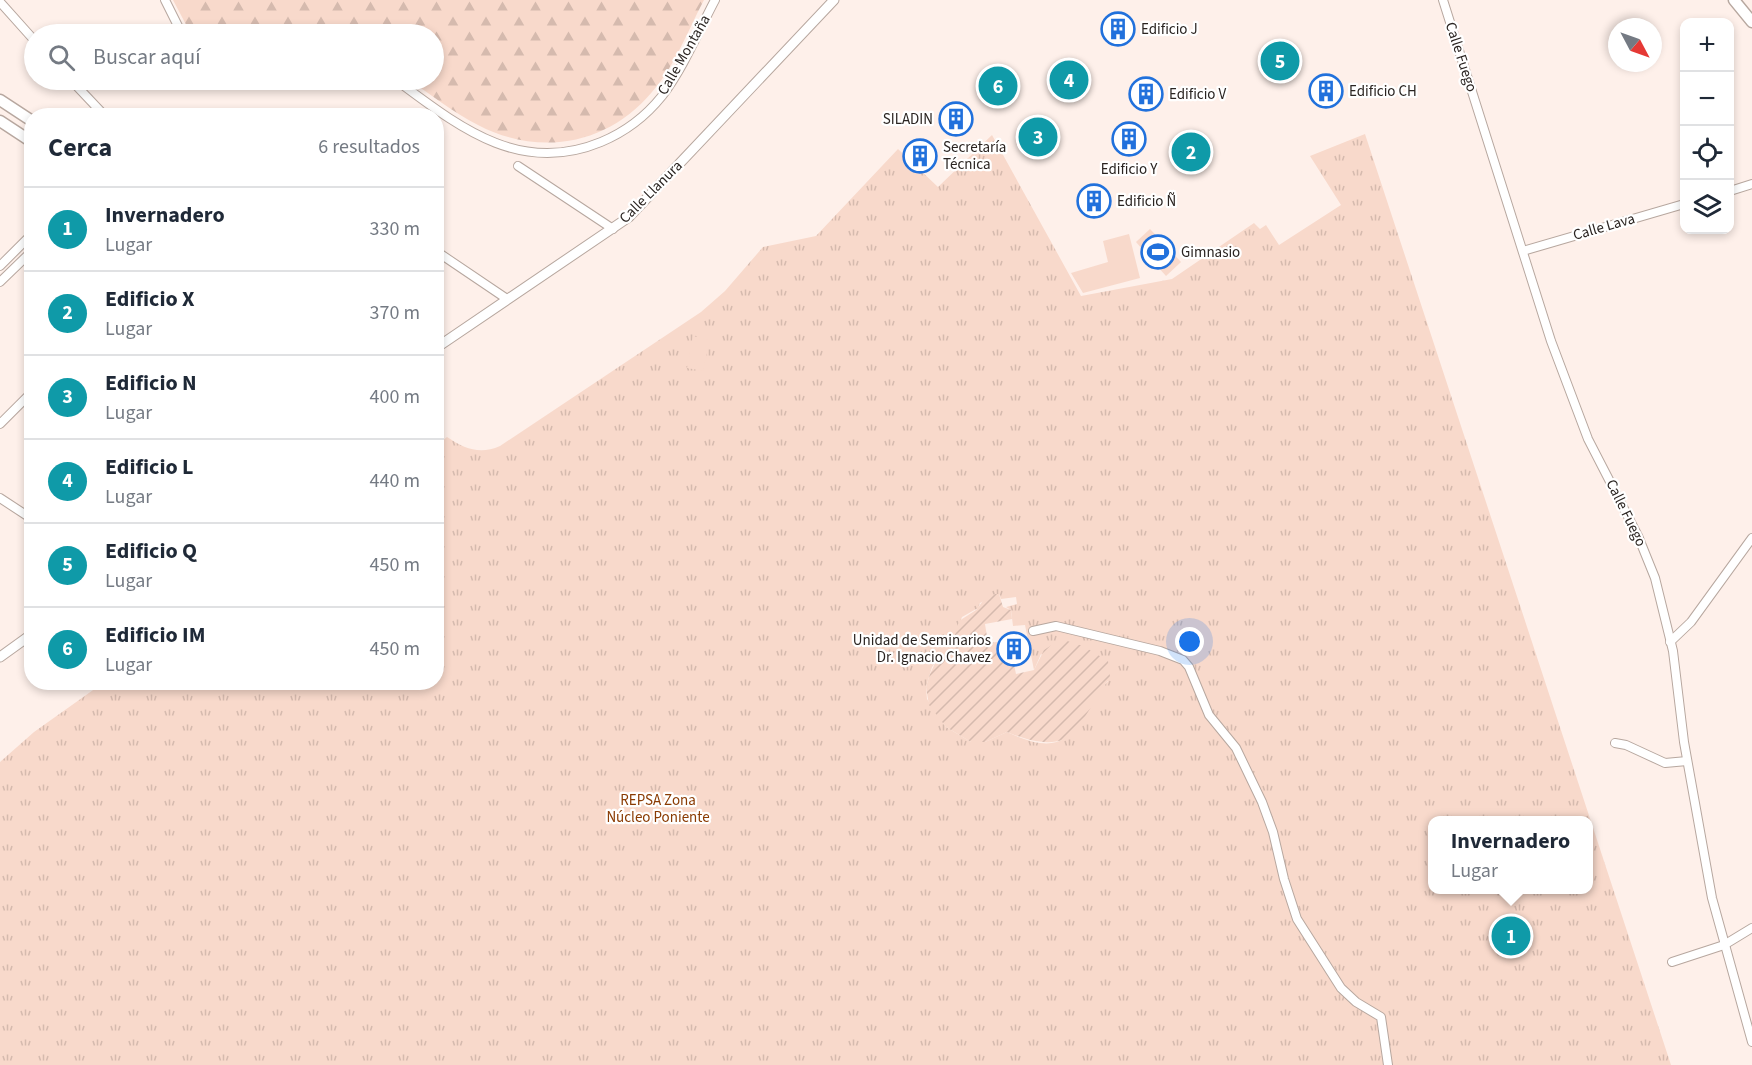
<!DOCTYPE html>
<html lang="es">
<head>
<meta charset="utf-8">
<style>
	:root { --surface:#fff; --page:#f2f2f3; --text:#1f2937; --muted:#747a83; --line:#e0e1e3; --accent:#2171dc }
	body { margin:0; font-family:"Source Sans 3",sans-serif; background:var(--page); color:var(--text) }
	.controls { position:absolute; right:18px; top:18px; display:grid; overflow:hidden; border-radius:12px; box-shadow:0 3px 9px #0003 }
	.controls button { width:54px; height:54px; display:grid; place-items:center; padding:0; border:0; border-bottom:2px solid var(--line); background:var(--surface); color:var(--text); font:30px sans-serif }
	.compass { position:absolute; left:1608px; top:18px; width:54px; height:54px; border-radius:50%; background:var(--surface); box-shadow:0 3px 9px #0003; rotate:131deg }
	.you { position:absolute; left:1190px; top:642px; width:21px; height:21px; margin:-15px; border:4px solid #fff; border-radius:50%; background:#1a73e8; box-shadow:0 0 0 9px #1a73e833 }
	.badge { display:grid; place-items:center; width:39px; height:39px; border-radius:50%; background:var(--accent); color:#fff; font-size:20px; font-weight:700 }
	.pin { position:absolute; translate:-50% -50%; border:3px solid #fff; box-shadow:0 2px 6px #0006 }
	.popup { position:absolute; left:1428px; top:816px; width:165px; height:78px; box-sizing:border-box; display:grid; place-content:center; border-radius:12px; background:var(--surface); filter:drop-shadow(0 2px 4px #0005); font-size:20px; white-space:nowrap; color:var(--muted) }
	.popup b { font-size:22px; color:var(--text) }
	.popup::after { content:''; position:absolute; left:50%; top:100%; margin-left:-12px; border:12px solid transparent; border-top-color:var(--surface) }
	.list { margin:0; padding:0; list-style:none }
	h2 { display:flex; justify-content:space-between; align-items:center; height:78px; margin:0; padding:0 24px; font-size:26px }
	h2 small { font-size:20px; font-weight:400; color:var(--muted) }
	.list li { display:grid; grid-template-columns:39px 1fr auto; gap:18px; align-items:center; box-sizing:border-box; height:84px; padding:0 24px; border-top:2px solid var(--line) }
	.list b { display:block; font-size:22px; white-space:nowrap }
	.list p { margin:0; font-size:20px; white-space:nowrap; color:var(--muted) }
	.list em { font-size:20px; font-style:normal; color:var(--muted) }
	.icon { flex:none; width:33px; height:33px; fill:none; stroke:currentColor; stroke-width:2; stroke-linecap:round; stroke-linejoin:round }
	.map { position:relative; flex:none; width:1752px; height:1065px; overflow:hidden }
	.search { position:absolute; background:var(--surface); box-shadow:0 3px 9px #0003; left:24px; top:24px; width:420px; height:66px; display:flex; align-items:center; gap:15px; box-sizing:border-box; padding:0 21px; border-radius:33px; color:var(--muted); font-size:22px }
	.panel { position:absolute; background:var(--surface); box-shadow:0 3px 9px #0003; left:24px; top:108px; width:420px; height:582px; border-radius:24px }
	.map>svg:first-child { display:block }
</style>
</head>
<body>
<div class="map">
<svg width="1752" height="1065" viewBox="0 0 1752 1065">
	<defs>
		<pattern id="grass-tufts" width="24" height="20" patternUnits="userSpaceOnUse" patternTransform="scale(1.5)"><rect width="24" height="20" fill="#f8d9cb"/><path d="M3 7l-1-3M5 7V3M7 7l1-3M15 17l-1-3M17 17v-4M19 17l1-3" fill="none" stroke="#d5baae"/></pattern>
		<pattern id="forest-firs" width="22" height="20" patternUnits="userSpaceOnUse" patternTransform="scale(1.5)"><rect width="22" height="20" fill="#f8d9cb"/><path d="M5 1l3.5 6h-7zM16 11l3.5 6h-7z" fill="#d5baae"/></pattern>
		<pattern id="garden-furrows" width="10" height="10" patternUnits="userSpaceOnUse" patternTransform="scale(1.5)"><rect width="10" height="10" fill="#f8d9cb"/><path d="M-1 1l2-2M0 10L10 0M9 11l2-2" fill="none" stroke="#d5baae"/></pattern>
	</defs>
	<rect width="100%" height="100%" fill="#fef0ea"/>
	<!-- grass -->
	<path fill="url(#grass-tufts)" fill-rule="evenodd" d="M1365,134L1671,1065H0V762L34,732L103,683L436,682L437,445L447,437C465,449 480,455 500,446L701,312L725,291L763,247L816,236L898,149L938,187L992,135L1081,296L1172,279L1254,223L1260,229L1266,225L1279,245L1341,205L1310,156ZM999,594L1001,599L1016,597L1017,604L1006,607L1011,610L1013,626L1025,625L1034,670L1041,654L1108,681C1074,720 1076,765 1007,732L985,742H971L946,727L927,699L926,687L932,667L953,641L962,617L978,608L980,603ZM1433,820H1589V890H1433Z"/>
	<!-- forest -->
	<path fill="url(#forest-firs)" d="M173,0H704C688,30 675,66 652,92C608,145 539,157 478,125C454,113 432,95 409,80H434V34H191Z"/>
	<!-- park -->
	<g fill="#f8d9cb">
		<polygon points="1150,229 1181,262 1166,276 1136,242"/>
		<polygon points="1129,234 1140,278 1083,293 1071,273 1108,262 1103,241"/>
		<polygon points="693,336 710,340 703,371 687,368"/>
	</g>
	<!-- garden -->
	<path fill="url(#garden-furrows)" d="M995,594H999L1003,607L1011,610L1012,619L985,624L988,643L997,642L1000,657L1012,655L1016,674L1034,670L1044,650L1061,639L1083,646L1108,661L1110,677L1076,731C1059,750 1028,741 1007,732L985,742H971L946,727L929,705L926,687L930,674L937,659L953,641L959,621L976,610L986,597Z"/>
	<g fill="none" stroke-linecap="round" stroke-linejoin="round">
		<defs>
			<g id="minor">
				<polyline points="165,0 182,34"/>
				<polyline points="1443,0 1551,341 1588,439 1638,536 1655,578 1673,651 1684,742 1712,898 1752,1042"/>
				<polyline points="0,2 34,40"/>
				<polyline points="71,80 105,116"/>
				<path d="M396,80C458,126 519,176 601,142C625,132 646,116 662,96C684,67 698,32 715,0"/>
				<polyline points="518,166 613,229"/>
				<polyline points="1730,191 1752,184"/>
				<polyline points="436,251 507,299"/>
				<polyline points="1523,251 1684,204"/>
				<polyline points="0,266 32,234"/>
				<polyline points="0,282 32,251"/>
				<polyline points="0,424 32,392"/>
				<polyline points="0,498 32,519"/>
				<polyline points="1033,631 1056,626 1160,651 1183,660 1189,667 1209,715 1236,748 1262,802 1273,832 1284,879 1297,919 1341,988 1356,1002 1381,1017 1388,1065"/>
				<polyline points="1670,642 1691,622 1752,538"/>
				<polyline points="1615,743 1626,745 1665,763 1687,761"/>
				<polyline points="1672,962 1724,945 1752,928"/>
			</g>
			<g id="tertiary">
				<polyline points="436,348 629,217 834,0"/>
				<polyline points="0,657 32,634"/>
			</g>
			<g id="secondary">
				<polyline points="1734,0 1752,22"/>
				<polyline points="0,100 32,121"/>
				<polyline points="0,121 32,142"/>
			</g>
		</defs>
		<!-- minor casing -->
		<use href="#minor" stroke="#b7a79f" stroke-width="10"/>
		<!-- tertiary casing -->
		<use href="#tertiary" stroke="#b7a79f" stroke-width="11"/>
		<!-- secondary casing -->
		<use href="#secondary" stroke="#b7a79f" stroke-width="13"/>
		<!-- minor -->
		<use href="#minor" stroke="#fff" stroke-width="8"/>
		<!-- tertiary -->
		<use href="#tertiary" stroke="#fff" stroke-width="9"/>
		<!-- secondary -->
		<use href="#secondary" stroke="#fff" stroke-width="10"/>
	</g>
	<!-- icons -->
	<defs>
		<symbol id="building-ring" viewBox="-11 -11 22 22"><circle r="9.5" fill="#fff" stroke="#2171dc" stroke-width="1.5"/><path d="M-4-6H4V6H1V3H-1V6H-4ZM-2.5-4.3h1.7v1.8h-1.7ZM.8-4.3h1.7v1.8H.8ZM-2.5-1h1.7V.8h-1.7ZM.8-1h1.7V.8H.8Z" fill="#2171dc"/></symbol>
		<symbol id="stadium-ring" viewBox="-11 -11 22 22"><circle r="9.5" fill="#fff" stroke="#2171dc" stroke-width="1.5"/><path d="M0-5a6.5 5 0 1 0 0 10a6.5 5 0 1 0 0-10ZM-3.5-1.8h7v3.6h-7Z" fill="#2171dc"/></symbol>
	</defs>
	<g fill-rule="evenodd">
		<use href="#building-ring" x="1099" y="10" width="38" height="38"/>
		<use href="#building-ring" x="1307" y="72" width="38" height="38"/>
		<use href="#building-ring" x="1127" y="75" width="38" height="38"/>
		<use href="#building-ring" x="937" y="100" width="38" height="38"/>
		<use href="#building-ring" x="1110" y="120" width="38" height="38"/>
		<use href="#building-ring" x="901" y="137" width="38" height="38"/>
		<use href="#building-ring" x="1075" y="182" width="38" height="38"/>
		<use href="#stadium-ring" x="1139" y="233" width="38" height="38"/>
		<use href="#building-ring" x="995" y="630" width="38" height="38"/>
	</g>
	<g text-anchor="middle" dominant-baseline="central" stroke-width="4.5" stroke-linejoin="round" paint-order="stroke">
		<!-- poi labels -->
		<g font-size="15" fill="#2a2421" stroke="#fff" text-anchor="start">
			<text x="1141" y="29">Edificio J</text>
			<text x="1349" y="91">Edificio CH</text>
			<text x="1169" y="94">Edificio V</text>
			<text x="933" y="119" text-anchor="end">SILADIN</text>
			<text x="943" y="147">Secretaría<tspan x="943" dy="17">Técnica</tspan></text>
			<text x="1129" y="169" text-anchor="middle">Edificio Y</text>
			<text x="1117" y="201">Edificio Ñ</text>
			<text x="1181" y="252">Gimnasio</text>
			<text x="991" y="640" text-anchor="end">Unidad de Seminarios<tspan x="991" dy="17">Dr. Ignacio Chavez</tspan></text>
		</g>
		<!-- street labels -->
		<g font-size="15" fill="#2a2421" stroke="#fff">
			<text transform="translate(684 55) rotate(-60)">Calle Montaña</text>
			<text transform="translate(1461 57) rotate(72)">Calle Fuego</text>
			<text transform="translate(651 192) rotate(-45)">Calle Llanura</text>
			<text transform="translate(1604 227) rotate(-16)">Calle Lava</text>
			<text transform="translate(1626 513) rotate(64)">Calle Fuego</text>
		</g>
		<!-- park labels -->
		<g font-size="15" fill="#8a3b03" stroke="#fff">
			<text x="658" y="800">REPSA Zona<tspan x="658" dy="17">Núcleo Poniente</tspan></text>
		</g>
	</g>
</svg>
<div class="controls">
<button>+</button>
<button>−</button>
<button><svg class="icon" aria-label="locate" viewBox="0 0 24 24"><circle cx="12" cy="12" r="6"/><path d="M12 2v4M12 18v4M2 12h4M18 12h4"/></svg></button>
<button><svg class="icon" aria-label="layers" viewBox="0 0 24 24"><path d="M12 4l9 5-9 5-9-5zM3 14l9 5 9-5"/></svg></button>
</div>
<svg class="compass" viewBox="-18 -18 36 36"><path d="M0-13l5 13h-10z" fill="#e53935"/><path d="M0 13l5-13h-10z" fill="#747a83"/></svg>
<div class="you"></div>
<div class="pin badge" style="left:1511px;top:936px;background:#0f9aa8">1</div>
<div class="popup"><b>Invernadero</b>Lugar</div>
<div class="pin badge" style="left:1191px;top:152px;background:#0f9aa8">2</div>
<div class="pin badge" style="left:1038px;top:137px;background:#0f9aa8">3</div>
<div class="pin badge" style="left:1069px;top:80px;background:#0f9aa8">4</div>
<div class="pin badge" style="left:1280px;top:61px;background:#0f9aa8">5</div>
<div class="pin badge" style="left:998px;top:86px;background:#0f9aa8">6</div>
<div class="search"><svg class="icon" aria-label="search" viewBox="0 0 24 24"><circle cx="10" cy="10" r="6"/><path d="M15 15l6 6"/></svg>Buscar aquí</div>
<section class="panel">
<h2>Cerca<small>6 resultados</small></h2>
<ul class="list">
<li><span class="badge" style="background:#0f9aa8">1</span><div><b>Invernadero</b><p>Lugar</p></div><em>330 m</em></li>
<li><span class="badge" style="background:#0f9aa8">2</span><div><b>Edificio X</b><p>Lugar</p></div><em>370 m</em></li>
<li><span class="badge" style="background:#0f9aa8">3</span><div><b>Edificio N</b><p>Lugar</p></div><em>400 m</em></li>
<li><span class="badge" style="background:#0f9aa8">4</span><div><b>Edificio L</b><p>Lugar</p></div><em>440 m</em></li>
<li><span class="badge" style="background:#0f9aa8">5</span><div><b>Edificio Q</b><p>Lugar</p></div><em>450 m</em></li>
<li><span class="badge" style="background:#0f9aa8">6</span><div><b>Edificio IM</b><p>Lugar</p></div><em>450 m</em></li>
</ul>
</section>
</div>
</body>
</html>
